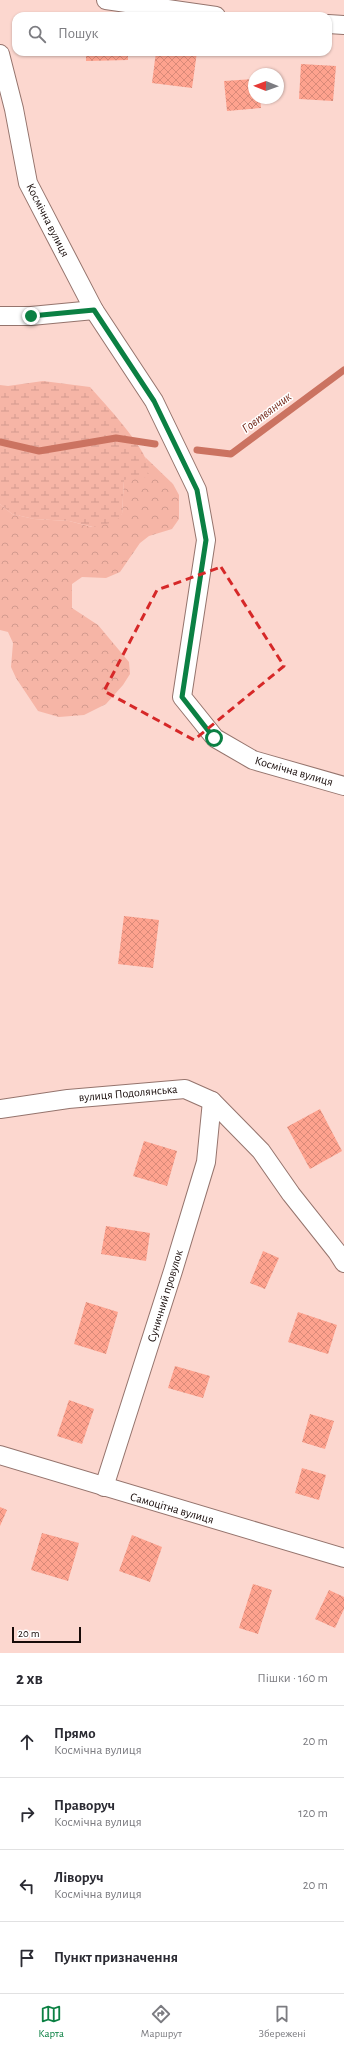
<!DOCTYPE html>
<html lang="uk">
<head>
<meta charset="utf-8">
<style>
	:root { --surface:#fff; --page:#f2f2f3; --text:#2b2b33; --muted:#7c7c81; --line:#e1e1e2; --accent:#0b8043 }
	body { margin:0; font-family:"Alegreya Sans",sans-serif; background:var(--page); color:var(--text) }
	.compass { position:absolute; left:248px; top:68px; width:36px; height:36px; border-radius:50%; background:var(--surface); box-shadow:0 1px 3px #0004; rotate:271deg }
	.scale { position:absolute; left:12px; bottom:10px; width:69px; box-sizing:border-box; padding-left:4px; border:2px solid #170b09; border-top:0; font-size:11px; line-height:14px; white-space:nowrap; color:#170b09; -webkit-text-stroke:3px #fff; paint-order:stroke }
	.stop { position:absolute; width:12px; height:12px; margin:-9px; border:3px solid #0b8043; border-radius:50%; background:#fff }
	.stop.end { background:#0b8043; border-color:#fff; box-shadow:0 1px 4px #0008 }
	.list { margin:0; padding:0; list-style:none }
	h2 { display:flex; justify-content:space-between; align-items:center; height:52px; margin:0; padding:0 16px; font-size:17px }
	h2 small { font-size:13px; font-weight:400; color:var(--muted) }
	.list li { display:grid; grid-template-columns:26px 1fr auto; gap:12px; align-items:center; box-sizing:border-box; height:72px; padding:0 16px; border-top:1px solid var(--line) }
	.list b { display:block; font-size:15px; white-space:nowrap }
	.list p { margin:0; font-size:13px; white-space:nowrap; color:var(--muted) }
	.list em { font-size:13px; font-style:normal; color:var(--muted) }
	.icon { flex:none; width:22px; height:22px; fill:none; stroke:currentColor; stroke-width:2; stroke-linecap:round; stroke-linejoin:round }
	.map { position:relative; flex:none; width:344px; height:1653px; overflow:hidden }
	.search { position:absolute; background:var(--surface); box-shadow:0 1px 3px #0004; left:12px; right:12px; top:12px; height:44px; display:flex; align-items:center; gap:10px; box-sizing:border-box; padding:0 14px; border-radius:12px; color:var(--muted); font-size:15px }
	.sheet { height:340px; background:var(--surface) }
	nav { display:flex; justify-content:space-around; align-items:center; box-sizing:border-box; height:56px; border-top:1px solid var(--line); background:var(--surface); font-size:11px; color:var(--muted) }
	nav a { display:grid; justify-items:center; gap:2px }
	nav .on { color:var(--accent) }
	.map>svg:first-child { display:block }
</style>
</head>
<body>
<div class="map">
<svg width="344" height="1653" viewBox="0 0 344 1653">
	<defs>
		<pattern id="forest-crowns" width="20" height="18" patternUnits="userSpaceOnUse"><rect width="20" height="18" fill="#f6b5a6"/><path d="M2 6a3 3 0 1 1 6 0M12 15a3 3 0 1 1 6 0" fill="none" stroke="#d29a8e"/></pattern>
		<pattern id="wetland-marsh" width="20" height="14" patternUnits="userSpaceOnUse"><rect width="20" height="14" fill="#f6b5a6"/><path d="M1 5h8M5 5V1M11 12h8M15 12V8" fill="none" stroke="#d29a8e"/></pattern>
		<pattern id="building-cross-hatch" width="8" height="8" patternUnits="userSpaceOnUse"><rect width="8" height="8" fill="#fea28e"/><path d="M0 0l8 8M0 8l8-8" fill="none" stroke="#d98a79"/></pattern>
	</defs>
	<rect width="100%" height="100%" fill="#fcd7cf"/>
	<!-- forest -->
	<polygon fill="url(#forest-crowns)" points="145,457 173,484 179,495 179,519 172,529 149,536 140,543 120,572 106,578 82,577 72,584 72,608 98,625 129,662 130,674 123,685 106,704 84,715 59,717 38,711 16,678 11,667 13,643 8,632 0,630 0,504 12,514 34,519 69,521 92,527 122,514 124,480 149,469"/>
	<!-- wetland -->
	<path fill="url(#wetland-marsh)" d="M43,381L90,387C105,404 145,446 149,468C149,471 147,474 146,477L124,480L122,514L115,522L93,527L69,521L34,519L12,514L0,504V385L8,386Z"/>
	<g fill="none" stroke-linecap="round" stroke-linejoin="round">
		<!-- stream -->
		<g stroke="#cb7361" stroke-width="7">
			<polyline points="0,442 39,451 116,438 155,444"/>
			<polyline points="197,450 231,454 344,370"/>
		</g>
	</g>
	<!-- building -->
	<g fill="url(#building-cross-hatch)">
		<polygon points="86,52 128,52 128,60 86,61"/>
		<polygon points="156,52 197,52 192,88 152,83"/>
		<polygon points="301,64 336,66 333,101 299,99"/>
		<polygon points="254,79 254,98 260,98 261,108 227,111 224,81"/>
		<polygon points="124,916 159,920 153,968 118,964"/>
		<polygon points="320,1109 342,1151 310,1169 287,1127"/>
		<polygon points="144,1141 177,1151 167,1186 133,1176"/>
		<polygon points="106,1226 150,1233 146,1261 101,1254"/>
		<polygon points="263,1251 279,1258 265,1289 250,1283"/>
		<polygon points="86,1302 118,1312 106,1354 74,1344"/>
		<polygon points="298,1312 337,1325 328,1354 288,1342"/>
		<polygon points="175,1366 210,1376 203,1398 168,1388"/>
		<polygon points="69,1400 94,1409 82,1444 57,1436"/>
		<polygon points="310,1414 334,1421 325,1449 302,1442"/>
		<polygon points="302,1468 326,1475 319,1500 295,1493"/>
		<polygon points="0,1507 7,1510 0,1526"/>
		<polygon points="42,1533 79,1543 68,1581 31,1570"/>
		<polygon points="132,1535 162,1547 150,1582 119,1571"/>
		<polygon points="253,1584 272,1590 258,1634 239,1628"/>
		<polygon points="329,1590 344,1597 344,1609 335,1628 315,1619"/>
	</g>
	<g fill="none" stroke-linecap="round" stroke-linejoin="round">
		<defs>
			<g id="minor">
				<polyline points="106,0 216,16"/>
				<polyline points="328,24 344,25"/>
				<polyline points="0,54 14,109 28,183 94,310 154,401 197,490 206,540 182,697 215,738 253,760 344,786"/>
				<polyline points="0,316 31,316 94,310"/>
				<polyline points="0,1109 68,1099 185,1089 212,1101 261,1151 291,1194 337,1252 344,1263"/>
				<polyline points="0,1455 344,1558"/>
				<polyline points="104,1487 173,1271 206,1162 212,1101"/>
			</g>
		</defs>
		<!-- minor casing -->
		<use href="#minor" stroke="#95746d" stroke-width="20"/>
		<!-- minor -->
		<use href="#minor" stroke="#fff" stroke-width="18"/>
	</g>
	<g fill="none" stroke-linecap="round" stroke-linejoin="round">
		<!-- route -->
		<polyline stroke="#0b8043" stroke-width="5" points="31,316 94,310 154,401 197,490 206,540 182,697 214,738"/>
	</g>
	<!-- marked area -->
	<path fill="none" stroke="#d62828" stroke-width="3" stroke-dasharray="8 5" stroke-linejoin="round" d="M221,567L284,666L194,740L104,691L157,590Z"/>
	<g text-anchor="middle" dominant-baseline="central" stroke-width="3" stroke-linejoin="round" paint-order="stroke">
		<!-- street labels -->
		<g font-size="12" fill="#170b09" stroke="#fff">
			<text transform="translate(48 220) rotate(63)">Космічна вулиця</text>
			<text transform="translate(294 771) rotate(16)">Космічна вулиця</text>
			<text transform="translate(128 1093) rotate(-5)">вулиця Подолянська</text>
			<text transform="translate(165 1296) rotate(-73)">Суничний провулок</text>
			<text transform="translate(172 1508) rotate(16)">Самоцітна вулиця</text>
		</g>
		<!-- water labels -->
		<g font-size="13" font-style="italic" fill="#6d1e0f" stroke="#fff">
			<text transform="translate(267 413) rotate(-37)">Говтвянчик</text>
		</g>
	</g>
</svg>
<svg class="compass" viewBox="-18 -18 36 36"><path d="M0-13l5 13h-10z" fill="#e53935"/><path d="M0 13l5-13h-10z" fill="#7c7c81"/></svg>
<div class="scale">20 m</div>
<div class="stop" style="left:214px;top:738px"></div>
<div class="stop end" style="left:31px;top:316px"></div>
<div class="search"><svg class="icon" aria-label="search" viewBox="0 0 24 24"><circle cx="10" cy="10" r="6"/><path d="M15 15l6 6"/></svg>Пошук</div>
</div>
<section class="sheet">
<h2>2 хв<small>Пішки · 160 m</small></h2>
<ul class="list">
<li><svg class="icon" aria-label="ahead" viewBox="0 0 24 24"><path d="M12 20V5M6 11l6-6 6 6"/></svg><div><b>Прямо</b><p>Космічна вулиця</p></div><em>20 m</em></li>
<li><svg class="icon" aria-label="right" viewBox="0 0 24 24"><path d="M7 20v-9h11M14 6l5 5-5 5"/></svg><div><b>Праворуч</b><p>Космічна вулиця</p></div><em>120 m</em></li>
<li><svg class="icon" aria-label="left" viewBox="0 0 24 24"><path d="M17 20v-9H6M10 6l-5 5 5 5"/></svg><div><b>Ліворуч</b><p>Космічна вулиця</p></div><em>20 m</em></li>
<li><svg class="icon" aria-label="arrive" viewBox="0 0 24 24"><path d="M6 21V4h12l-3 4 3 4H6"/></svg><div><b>Пункт призначення</b></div></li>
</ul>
</section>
<nav>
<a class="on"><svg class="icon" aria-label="map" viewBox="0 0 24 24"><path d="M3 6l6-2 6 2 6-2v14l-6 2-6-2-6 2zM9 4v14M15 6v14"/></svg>Карта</a>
<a><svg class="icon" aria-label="directions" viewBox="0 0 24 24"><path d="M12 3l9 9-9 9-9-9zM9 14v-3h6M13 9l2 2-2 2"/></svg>Маршрут</a>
<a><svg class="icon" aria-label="saved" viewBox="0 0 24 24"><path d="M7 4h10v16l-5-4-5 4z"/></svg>Збережені</a>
</nav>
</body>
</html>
